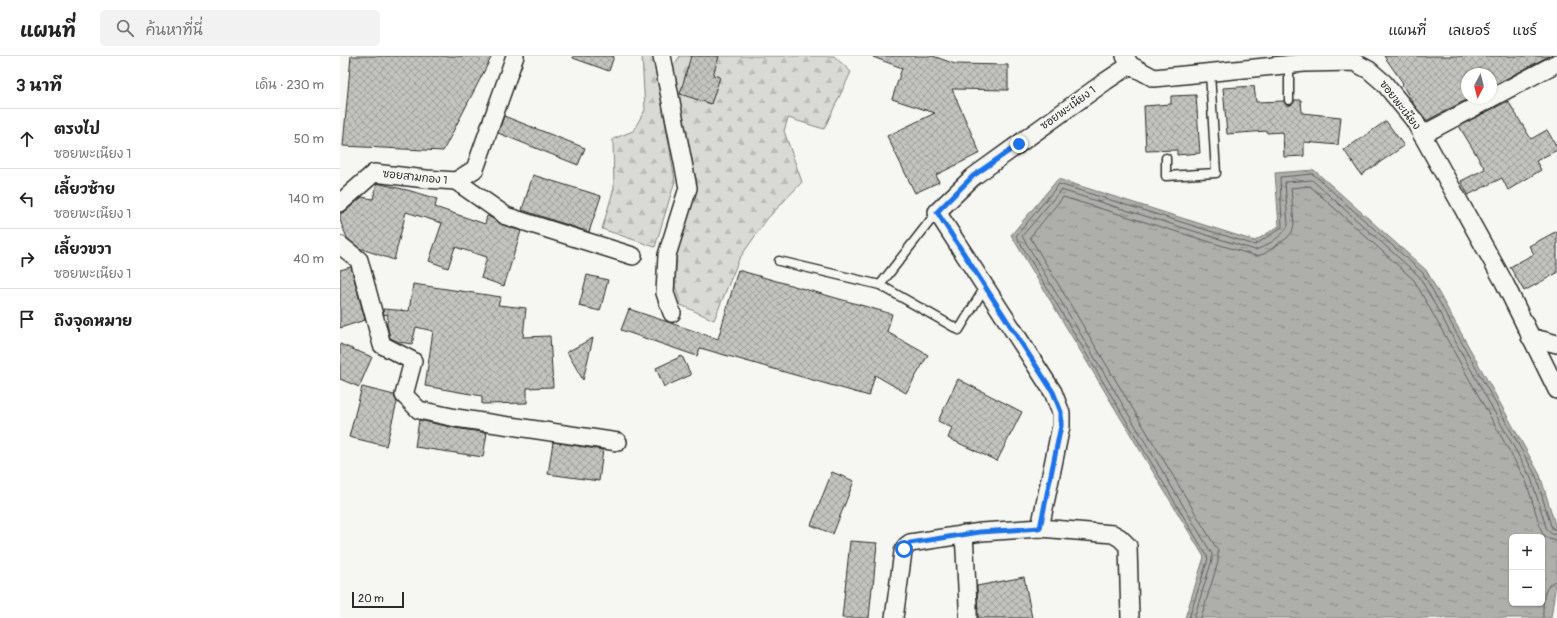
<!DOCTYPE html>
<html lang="th">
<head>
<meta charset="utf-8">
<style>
	:root { --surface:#fff; --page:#f2f2f2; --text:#222; --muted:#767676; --line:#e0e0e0 }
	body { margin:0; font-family:Pangolin,"Playpen Sans Thai",sans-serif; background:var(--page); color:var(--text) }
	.controls { position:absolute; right:12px; bottom:12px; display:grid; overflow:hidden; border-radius:6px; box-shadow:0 1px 3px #0004 }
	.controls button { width:36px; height:36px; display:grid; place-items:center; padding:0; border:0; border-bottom:1px solid var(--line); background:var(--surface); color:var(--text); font:20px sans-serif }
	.compass { position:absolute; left:1121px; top:12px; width:36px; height:36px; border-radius:50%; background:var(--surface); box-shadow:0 1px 3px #0004; rotate:187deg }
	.scale { position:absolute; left:12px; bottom:10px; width:52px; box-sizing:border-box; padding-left:4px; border:2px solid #2b2b2b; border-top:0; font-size:11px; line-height:14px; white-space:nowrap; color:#2b2b2b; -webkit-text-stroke:3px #f6f6f2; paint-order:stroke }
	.stop { position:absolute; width:12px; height:12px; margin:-9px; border:3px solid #1a73e8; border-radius:50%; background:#fff }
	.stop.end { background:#1a73e8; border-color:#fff; box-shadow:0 1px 4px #0008 }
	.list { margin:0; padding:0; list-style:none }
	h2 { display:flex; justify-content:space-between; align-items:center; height:52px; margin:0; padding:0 16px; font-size:17px }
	h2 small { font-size:13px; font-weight:400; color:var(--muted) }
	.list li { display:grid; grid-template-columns:26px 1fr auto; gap:12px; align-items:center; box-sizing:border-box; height:60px; padding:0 16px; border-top:1px solid var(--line) }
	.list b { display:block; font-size:15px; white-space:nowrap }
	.list p { margin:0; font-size:13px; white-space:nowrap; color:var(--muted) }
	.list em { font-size:13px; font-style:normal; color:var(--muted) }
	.icon { flex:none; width:22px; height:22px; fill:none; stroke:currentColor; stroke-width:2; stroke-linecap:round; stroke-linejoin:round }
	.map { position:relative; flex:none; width:1217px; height:562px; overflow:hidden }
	header { display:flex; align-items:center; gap:24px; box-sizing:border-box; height:56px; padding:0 20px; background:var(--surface); border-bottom:1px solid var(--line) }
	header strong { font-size:19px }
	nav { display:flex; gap:22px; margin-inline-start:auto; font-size:14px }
	.search { width:280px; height:36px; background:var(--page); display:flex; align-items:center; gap:10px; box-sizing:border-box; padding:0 14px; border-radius:6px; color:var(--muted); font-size:15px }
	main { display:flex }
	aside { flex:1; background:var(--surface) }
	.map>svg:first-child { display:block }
</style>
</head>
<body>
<header>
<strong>แผนที่</strong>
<div class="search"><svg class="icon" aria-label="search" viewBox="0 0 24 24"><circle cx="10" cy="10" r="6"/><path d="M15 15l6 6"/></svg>ค้นหาที่นี่</div>
<nav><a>แผนที่</a><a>เลเยอร์</a><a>แชร์</a></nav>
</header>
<main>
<aside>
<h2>3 นาที<small>เดิน · 230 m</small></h2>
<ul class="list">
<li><svg class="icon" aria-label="ahead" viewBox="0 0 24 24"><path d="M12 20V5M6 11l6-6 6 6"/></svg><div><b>ตรงไป</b><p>ซอยพะเนียง 1</p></div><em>50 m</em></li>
<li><svg class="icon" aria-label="left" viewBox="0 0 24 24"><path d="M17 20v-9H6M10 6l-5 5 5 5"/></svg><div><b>เลี้ยวซ้าย</b><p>ซอยพะเนียง 1</p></div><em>140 m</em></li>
<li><svg class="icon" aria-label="right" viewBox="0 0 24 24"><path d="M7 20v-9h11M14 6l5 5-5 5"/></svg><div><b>เลี้ยวขวา</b><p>ซอยพะเนียง 1</p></div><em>40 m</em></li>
<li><svg class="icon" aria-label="arrive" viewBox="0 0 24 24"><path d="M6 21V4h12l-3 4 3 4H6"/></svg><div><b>ถึงจุดหมาย</b></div></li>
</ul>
</aside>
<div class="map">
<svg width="1217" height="562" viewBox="0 0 1217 562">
	<defs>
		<pattern id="forest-firs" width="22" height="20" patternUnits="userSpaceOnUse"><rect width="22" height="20" fill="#d9d9d5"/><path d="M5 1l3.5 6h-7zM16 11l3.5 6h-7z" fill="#babab7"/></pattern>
		<pattern id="water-ripples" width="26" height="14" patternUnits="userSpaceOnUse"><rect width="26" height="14" fill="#aeaeab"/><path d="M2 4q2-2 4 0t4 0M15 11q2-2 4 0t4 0" fill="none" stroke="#8e8e8b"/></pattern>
		<pattern id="building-cross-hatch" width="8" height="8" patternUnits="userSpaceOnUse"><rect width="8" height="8" fill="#c3c3c0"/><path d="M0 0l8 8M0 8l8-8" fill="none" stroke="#9f9f9c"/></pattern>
	</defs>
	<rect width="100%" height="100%" fill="#f6f6f2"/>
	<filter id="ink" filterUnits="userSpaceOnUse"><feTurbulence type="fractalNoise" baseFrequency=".025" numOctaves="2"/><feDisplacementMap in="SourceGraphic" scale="8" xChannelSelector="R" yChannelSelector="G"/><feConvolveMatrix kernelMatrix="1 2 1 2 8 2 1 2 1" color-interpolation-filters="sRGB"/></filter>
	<g filter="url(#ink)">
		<!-- forest -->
		<g fill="url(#forest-firs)" stroke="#828280">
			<polygon points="302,0 314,0 335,125 315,191 262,173 274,132 273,83 293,75 305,54"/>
			<polygon points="340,0 494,0 511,16 484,73 448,62 444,75 462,126 427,163 399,203 374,264 341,249 335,230 337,195 357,128 333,10"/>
		</g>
		<!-- water -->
		<path fill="url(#water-ripples)" stroke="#7a7a78" fill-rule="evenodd" d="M974,114L1086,214L1200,419L1217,475V520L1211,562H845L864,501L671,179L718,123L915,185L939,170L935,117ZM1172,481H1202V547H1172Z"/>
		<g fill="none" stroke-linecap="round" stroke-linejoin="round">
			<!-- shore -->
			<g stroke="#5f5f5e" stroke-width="1">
				<polyline points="849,562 868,503 867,500 676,180 719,128 915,189 942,171 940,121 973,118 1083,217 1196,420 1211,470 1213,473 1217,473"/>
				<path d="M854,562L872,504V498L682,180L721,134L915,194C924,192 946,178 948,169L945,126L972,124L1079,220L1191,422L1207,474L1212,478L1217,479"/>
				<polyline points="861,562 878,506 878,495 690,181 723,141 916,200 924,198 947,182 952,176 954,169 951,132 970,130 1074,224 1186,425 1202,477 1209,483 1217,485"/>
				<path d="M1203,562C1203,551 1202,526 1217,525"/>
			</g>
		</g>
		<!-- building -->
		<g fill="url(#building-cross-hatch)" stroke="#2b2b2b">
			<polygon points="11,0 152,0 103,95 3,90"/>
			<polygon points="233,0 274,0 269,15 233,2"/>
			<polygon points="351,0 379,0 373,19 380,21 371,48 340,38"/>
			<polygon points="533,0 593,0 615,8 668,9 668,34 612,33 640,97 596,119 599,126 575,137 547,80 595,57 552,43 562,12 533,1"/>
			<polygon points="1044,0 1209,0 1151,31 1151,18 1127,18 1127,42 1130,42 1086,65 1074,49 1062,28 1063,27"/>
			<polygon points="914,30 916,46 944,45 946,49 949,49 954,47 954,44 961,44 962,57 1001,61 998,89 964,86 964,100 944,101 943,76 927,77 927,75 887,78 883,32"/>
			<polygon points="856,39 860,97 837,99 837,94 806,95 804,50 831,48 831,40"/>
			<polygon points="1168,45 1191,83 1207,74 1217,91 1217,94 1196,105 1201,114 1168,134 1162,122 1128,139 1121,125 1145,113 1119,70"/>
			<polygon points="164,60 245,92 238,109 158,77"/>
			<polygon points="1046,65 1064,90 1021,119 1004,94"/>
			<polygon points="193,119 261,140 249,176 182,154"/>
			<polygon points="37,127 71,135 97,143 95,151 145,168 147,160 148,160 163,169 181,175 164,230 141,222 147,201 115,191 108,212 89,205 102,167 66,156 54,204 19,192 7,182 0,164 0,158 7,154 22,141 33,143"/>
			<polygon points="1217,175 1217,217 1184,235 1170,211 1194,198 1189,190"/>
			<polygon points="11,211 25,264 0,272 0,214"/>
			<polygon points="398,214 552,258 547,276 588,299 566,337 535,319 529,340 360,292 357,300 281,274 289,253 378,283"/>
			<polygon points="247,219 268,224 260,255 239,250"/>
			<polygon points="73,228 161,241 158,249 186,252 183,281 210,280 213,331 187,332 187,347 142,348 142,340 85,330 93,275 76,271 72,288 59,286 50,282 47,268 48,258 44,259 43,253 69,255"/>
			<polygon points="253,282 243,324 227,296"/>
			<polygon points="0,288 32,301 19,331 0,323"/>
			<polygon points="342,300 351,319 324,331 316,312"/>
			<polygon points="618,323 682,356 657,405 608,382 612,372 598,365"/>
			<polygon points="22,331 54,339 57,346 46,390 9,381"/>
			<polygon points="79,364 115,372 147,377 143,401 75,391"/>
			<polygon points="213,386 263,394 259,425 208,418"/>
			<polygon points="492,416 514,425 493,478 471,469"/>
			<polygon points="510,485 537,487 533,531 532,531 529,562 502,562"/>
			<polygon points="684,521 692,562 638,562 637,530"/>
		</g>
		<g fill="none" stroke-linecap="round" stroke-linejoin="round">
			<defs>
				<g id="service">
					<polyline points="949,8 949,44"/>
					<polyline points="826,102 826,120 876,117 870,17"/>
					<polyline points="439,205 540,229 597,156"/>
					<polyline points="540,229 619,274 645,231"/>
				</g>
				<g id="minor">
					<polyline points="322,0 348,132 327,199 325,237 332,257"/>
					<polyline points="785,0 790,9 814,22 964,7 1014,6 1029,14 1044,27 1074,64 1164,226 1217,334"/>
					<polyline points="1082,79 1217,7"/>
					<polyline points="116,125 166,160 293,200"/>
					<polyline points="0,147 34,117 86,123 116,125 135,113 175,0"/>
					<polyline points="0,189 19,204 42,289 73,305 64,339 79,354 116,362 278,386"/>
					<polyline points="1190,281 1217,288"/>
					<polyline points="700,472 773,478 780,482 788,490 790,562"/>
					<polyline points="624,478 628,549 628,562"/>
					<polyline points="554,562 563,496 566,490 570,487 641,476 700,472 721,370 721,357 713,336 597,156 633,121 766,25 790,9"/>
				</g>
			</defs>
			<!-- service casing -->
			<use href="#service" stroke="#2b2b2b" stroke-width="11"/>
			<!-- minor casing -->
			<use href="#minor" stroke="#2b2b2b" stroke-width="20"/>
			<!-- service -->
			<use href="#service" stroke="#f6f6f2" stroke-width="8"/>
			<!-- minor -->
			<use href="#minor" stroke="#f6f6f2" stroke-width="17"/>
		</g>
	</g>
	<g fill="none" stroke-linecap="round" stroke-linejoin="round" filter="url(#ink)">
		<!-- route -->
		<polyline stroke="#1a73e8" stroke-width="5" points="564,493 570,487 640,476 700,472 721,370 721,356 713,336 597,156 633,120 679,88"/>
	</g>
	<g text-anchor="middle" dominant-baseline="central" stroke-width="3.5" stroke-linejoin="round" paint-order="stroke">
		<!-- street labels -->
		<g font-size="11" fill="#2b2b2b" stroke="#f6f6f2">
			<text transform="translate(1060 49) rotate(52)">ซอยพะเนียง</text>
			<text transform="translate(728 52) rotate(-36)">ซอยพะเนียง 1</text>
			<text transform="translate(75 121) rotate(6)">ซอยสามกอง 1</text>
		</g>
	</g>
</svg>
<div class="controls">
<button>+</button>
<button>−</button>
</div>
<svg class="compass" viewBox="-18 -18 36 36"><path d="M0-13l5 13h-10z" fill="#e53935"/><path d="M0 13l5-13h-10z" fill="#767676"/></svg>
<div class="scale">20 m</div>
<div class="stop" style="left:564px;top:493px"></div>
<div class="stop end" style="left:679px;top:88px"></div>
</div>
</main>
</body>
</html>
